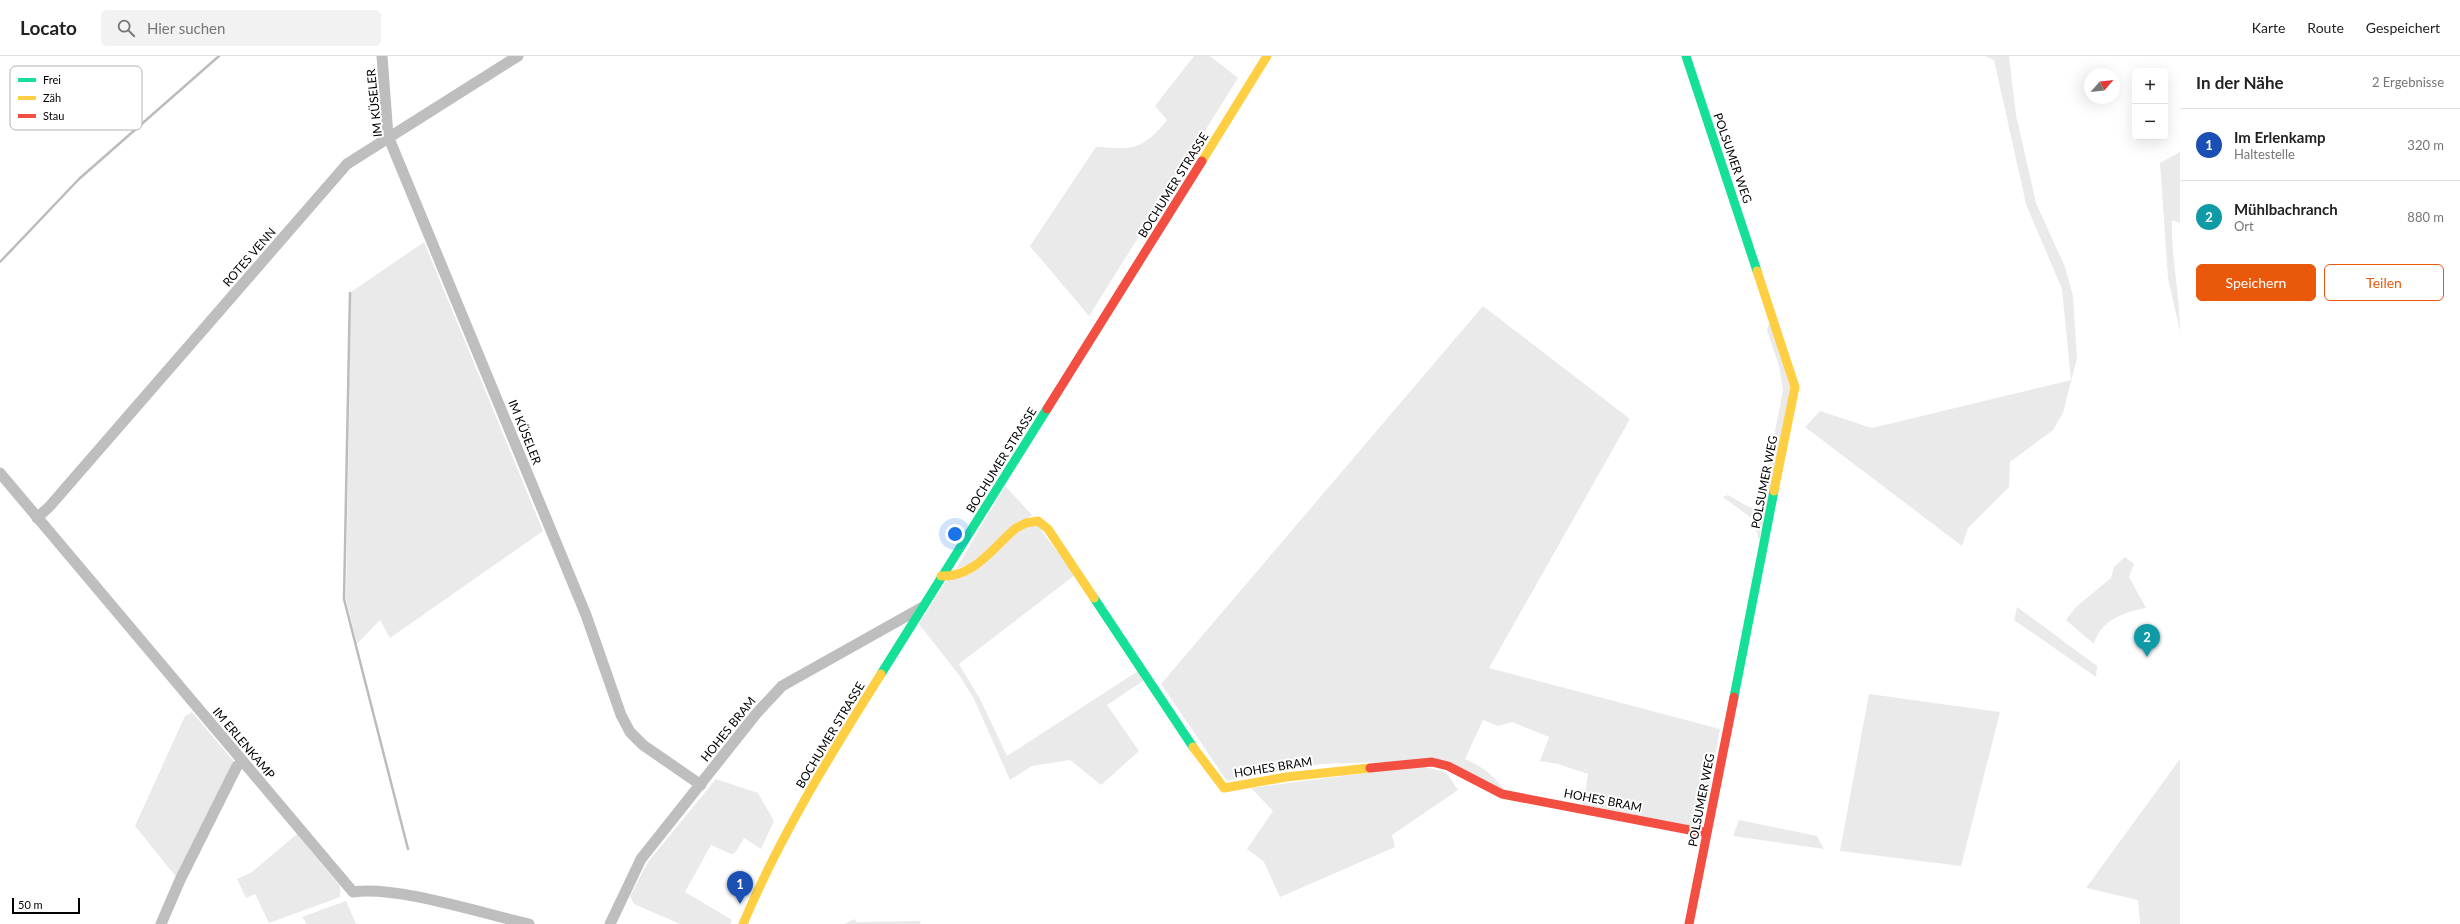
<!DOCTYPE html>
<html lang="de">
<head>
<meta charset="utf-8">
<style>
	:root { --surface:#fff; --page:#f2f2f2; --text:#222; --muted:#767676; --line:#e0e0e0; --accent:#ea580c }
	body { margin:0; font-family:Lato,sans-serif; background:var(--page); color:var(--text) }
	.controls { position:absolute; right:12px; top:12px; display:grid; overflow:hidden; border-radius:6px; box-shadow:0 4px 16px #0002 }
	.controls button { width:36px; height:36px; display:grid; place-items:center; padding:0; border:0; border-bottom:1px solid var(--line); background:var(--surface); color:var(--text); font:20px sans-serif }
	.compass { position:absolute; left:2084px; top:12px; width:36px; height:36px; border-radius:50%; background:var(--surface); box-shadow:0 4px 16px #0002; rotate:63deg }
	.scale { position:absolute; left:12px; bottom:10px; width:68px; box-sizing:border-box; padding-left:4px; border:2px solid #000; border-top:0; font-size:11px; line-height:14px; white-space:nowrap; color:#000; -webkit-text-stroke:3px #fff; paint-order:stroke }
	.you { position:absolute; left:955px; top:478px; width:14px; height:14px; margin:-10px; border:3px solid #fff; border-radius:50%; background:#1a73e8; box-shadow:0 0 0 6px #1a73e833 }
	.badge { display:grid; place-items:center; width:26px; height:26px; border-radius:50%; background:var(--accent); color:#fff; font-size:13px; font-weight:700 }
	.pin { position:absolute; translate:-50% -33px; filter:drop-shadow(0 1px 2px #0008) }
	.pin::after { content:''; position:absolute; top:21px; width:14px; height:12px; background:inherit; clip-path:polygon(0 0,100% 0,50% 100%) }
	.list { margin:0; padding:0; list-style:none }
	h2 { display:flex; justify-content:space-between; align-items:center; height:52px; margin:0; padding:0 16px; font-size:17px }
	h2 small { font-size:13px; font-weight:400; color:var(--muted) }
	.list li { display:grid; grid-template-columns:26px 1fr auto; gap:12px; align-items:center; box-sizing:border-box; height:72px; padding:0 16px; border-top:1px solid var(--line) }
	.list b { display:block; font-size:15px; white-space:nowrap }
	.list p { margin:0; font-size:13px; white-space:nowrap; color:var(--muted) }
	.list em { font-size:13px; font-style:normal; color:var(--muted) }
	.actions { display:flex; gap:8px; padding:12px 16px }
	.actions a { flex:1; padding:9px 0; border:1px solid var(--accent); border-radius:6px; text-align:center; font-size:14px; color:var(--accent) }
	.actions .main { background:var(--accent); color:#fff }
	.icon { flex:none; width:22px; height:22px; fill:none; stroke:currentColor; stroke-width:2; stroke-linecap:round; stroke-linejoin:round }
	.map { position:relative; flex:none; width:2180px; height:868px; overflow:hidden }
	header { display:flex; align-items:center; gap:24px; box-sizing:border-box; height:56px; padding:0 20px; background:var(--surface); border-bottom:1px solid var(--line) }
	header strong { font-size:19px }
	nav { display:flex; gap:22px; margin-inline-start:auto; font-size:14px }
	.search { width:280px; height:36px; background:var(--page); display:flex; align-items:center; gap:10px; box-sizing:border-box; padding:0 14px; border-radius:6px; color:var(--muted); font-size:15px }
	main { display:flex }
	aside { flex:1; background:var(--surface) }
	.map>svg:first-child { display:block }
</style>
</head>
<body>
<header>
<strong>Locato</strong>
<div class="search"><svg class="icon" aria-label="search" viewBox="0 0 24 24"><circle cx="10" cy="10" r="6"/><path d="M15 15l6 6"/></svg>Hier suchen</div>
<nav><a>Karte</a><a>Route</a><a>Gespeichert</a></nav>
</header>
<main>
<div class="map">
<svg width="2180" height="868" viewBox="0 0 2180 868">
	<rect width="100%" height="100%" fill="#fff"/>
	<!-- green -->
	<g fill="#eaeaea">
		<path d="M1194,0H1210L1238,22L1089,260L1030,190L1096,91C1133,93 1142,95 1167,64L1155,50Z"/>
		<polygon points="1985,0 2009,0 2016,59 2036,147 2065,211 2073,240 2077,302 2063,357 2053,374 2010,406 2009,431 1968,472 1962,490 1805,371 1820,355 1872,372 2071,324 2062,233 2026,148 1994,4"/>
		<path d="M2180,96V167L2172,164C2171,202 2180,238 2180,275L2168,222L2160,107Z"/>
		<polygon points="424,186 543,475 390,582 380,564 357,588 346,543 351,236"/>
		<path d="M1483,250L1630,363L1489,612L1720,673L1702,767L1696,771L1583,750L1588,718L1558,708L1540,705L1549,681L1512,666L1498,670L1483,664L1465,703C1483,711 1495,720 1506,736L1439,704L1322,708L1246,720L1227,725L1161,628Z"/>
		<polygon points="1770,264 1792,338 1759,485 1754,464 1723,441 1728,439 1747,450 1759,454 1783,335 1779,310 1767,274"/>
		<polygon points="1005,430 1032,459 972,508 956,513"/>
		<polygon points="1037,469 1075,519 959,608 980,643 1007,700 1138,615 1143,625 1107,649 1139,695 1101,729 1070,704 1032,710 1010,724 974,643 959,619 919,568 946,525 1025,470"/>
		<path d="M2125,501L2134,508L2129,521L2146,552C2125,555 2100,565 2094,588L2066,564L2076,551L2111,522L2114,511Z"/>
		<polygon points="2017,551 2097,610 2096,621 2014,564"/>
		<polygon points="1869,638 2000,656 1961,810 1840,795"/>
		<polygon points="192,656 235,707 177,822 135,770 185,660"/>
		<polygon points="2180,703 2180,868 2140,868 2138,844 2086,832"/>
		<polygon points="1420,710 1446,716 1458,734 1392,779 1395,791 1280,841 1264,806 1247,793 1273,755 1251,732"/>
		<polygon points="716,723 758,737 774,765 761,793 744,782 735,797 731,798 711,789 685,836 732,864 730,868 680,868 634,848 630,840 648,806"/>
		<polygon points="1739,764 1817,780 1824,793 1733,780"/>
		<polygon points="297,778 340,830 340,841 269,867 255,838 246,842 237,823 252,816"/>
		<polygon points="346,845 356,868 307,868 302,861"/>
		<polygon points="855,863 856,866 921,865 920,868 844,868"/>
	</g>
	<g fill="none" stroke-linecap="round" stroke-linejoin="round">
		<!-- stream -->
		<g stroke="#bcbcbc" stroke-width="2.5">
			<polyline points="0,206 79,123 219,0"/>
			<polyline points="350,237 344,543 408,793"/>
		</g>
		<!-- street -->
		<g stroke="#bebebe" stroke-width="11">
			<polyline points="382,0 388,80 586,559 621,659 630,676 643,689 701,729"/>
			<path d="M0,417L353,836C396,829 484,858 529,868"/>
			<polyline points="37,462 49,451 347,108 518,0"/>
			<polyline points="161,868 180,824 237,710 243,706"/>
			<polyline points="610,868 641,803 756,658 782,630 921,552"/>
		</g>
		<!-- fast -->
		<g stroke="#16e098" stroke-width="9">
			<polyline points="1686,0 1757,215"/>
			<polyline points="1094,542 1193,691"/>
			<polyline points="881,618 1047,353"/>
			<polyline points="1734,641 1774,435"/>
		</g>
		<!-- slow -->
		<g stroke="#ffcf43" stroke-width="9">
			<polyline points="1202,105 1267,0"/>
			<polyline points="1757,215 1795,331 1774,435"/>
			<path d="M941,520C974,522 993,491 1016,472L1026,467L1038,465L1048,473L1094,542"/>
			<polyline points="1193,691 1224,732 1286,721 1370,712"/>
			<path d="M743,868C780,780 830,699 881,618"/>
		</g>
		<!-- jam -->
		<g stroke="#f24e42" stroke-width="9">
			<polyline points="1047,353 1202,105"/>
			<polyline points="1370,712 1432,706 1448,710 1502,738 1700,776 1707,775"/>
			<polyline points="1689,868 1734,641"/>
		</g>
	</g>
	<g text-anchor="middle" dominant-baseline="central" stroke-width="4" stroke-linejoin="round" paint-order="stroke">
		<!-- street labels -->
		<g font-size="12" fill="#000" stroke="#fff">
			<text transform="translate(374 47) rotate(-96)">IM KÜSELER</text>
			<text transform="translate(1733 102) rotate(71)">POLSUMER WEG</text>
			<text transform="translate(1173 129) rotate(-58)">BOCHUMER STRASSE</text>
			<text transform="translate(249 201) rotate(-49)">ROTES VENN</text>
			<text transform="translate(525 376) rotate(68)">IM KÜSELER</text>
			<text transform="translate(1001 404) rotate(-58)">BOCHUMER STRASSE</text>
			<text transform="translate(1764 426) rotate(-79)">POLSUMER WEG</text>
			<text transform="translate(728 673) rotate(-51)">HOHES BRAM</text>
			<text transform="translate(830 679) rotate(-59)">BOCHUMER STRASSE</text>
			<text transform="translate(244 687) rotate(50)">IM ERLENKAMP</text>
			<text transform="translate(1273 711) rotate(-9)">HOHES BRAM</text>
			<text transform="translate(1603 744) rotate(11)">HOHES BRAM</text>
			<text transform="translate(1701 744) rotate(-79)">POLSUMER WEG</text>
		</g>
	</g>
	<!-- legend -->
	<rect x="10" y="10" width="132" height="64" rx="6" fill="#fff" stroke="#b2b2b2" stroke-width="1"/>
	<rect x="18" y="22" width="18" height="4" fill="#16e098"/>
	<rect x="18" y="40" width="18" height="4" fill="#ffcf43"/>
	<rect x="18" y="58" width="18" height="4" fill="#f24e42"/>
	<g font-size="11" fill="#000">
		<text x="43" y="28">Frei</text>
		<text x="43" y="46">Zäh</text>
		<text x="43" y="64">Stau</text>
	</g>
</svg>
<div class="controls">
<button>+</button>
<button>−</button>
</div>
<svg class="compass" viewBox="-18 -18 36 36"><path d="M0-13l5 13h-10z" fill="#e53935"/><path d="M0 13l5-13h-10z" fill="#767676"/></svg>
<div class="scale">50 m</div>
<div class="you"></div>
<div class="pin badge" style="left:740px;top:848px;background:#1a4fb4">1</div>
<div class="pin badge" style="left:2147px;top:601px;background:#0f9aa8">2</div>
</div>
<aside>
<h2>In der Nähe<small>2 Ergebnisse</small></h2>
<ul class="list">
<li><span class="badge" style="background:#1a4fb4">1</span><div><b>Im Erlenkamp</b><p>Haltestelle</p></div><em>320 m</em></li>
<li><span class="badge" style="background:#0f9aa8">2</span><div><b>Mühlbachranch</b><p>Ort</p></div><em>880 m</em></li>
</ul>
<div class="actions"><a class="main">Speichern</a><a>Teilen</a></div>
</aside>
</main>
</body>
</html>
